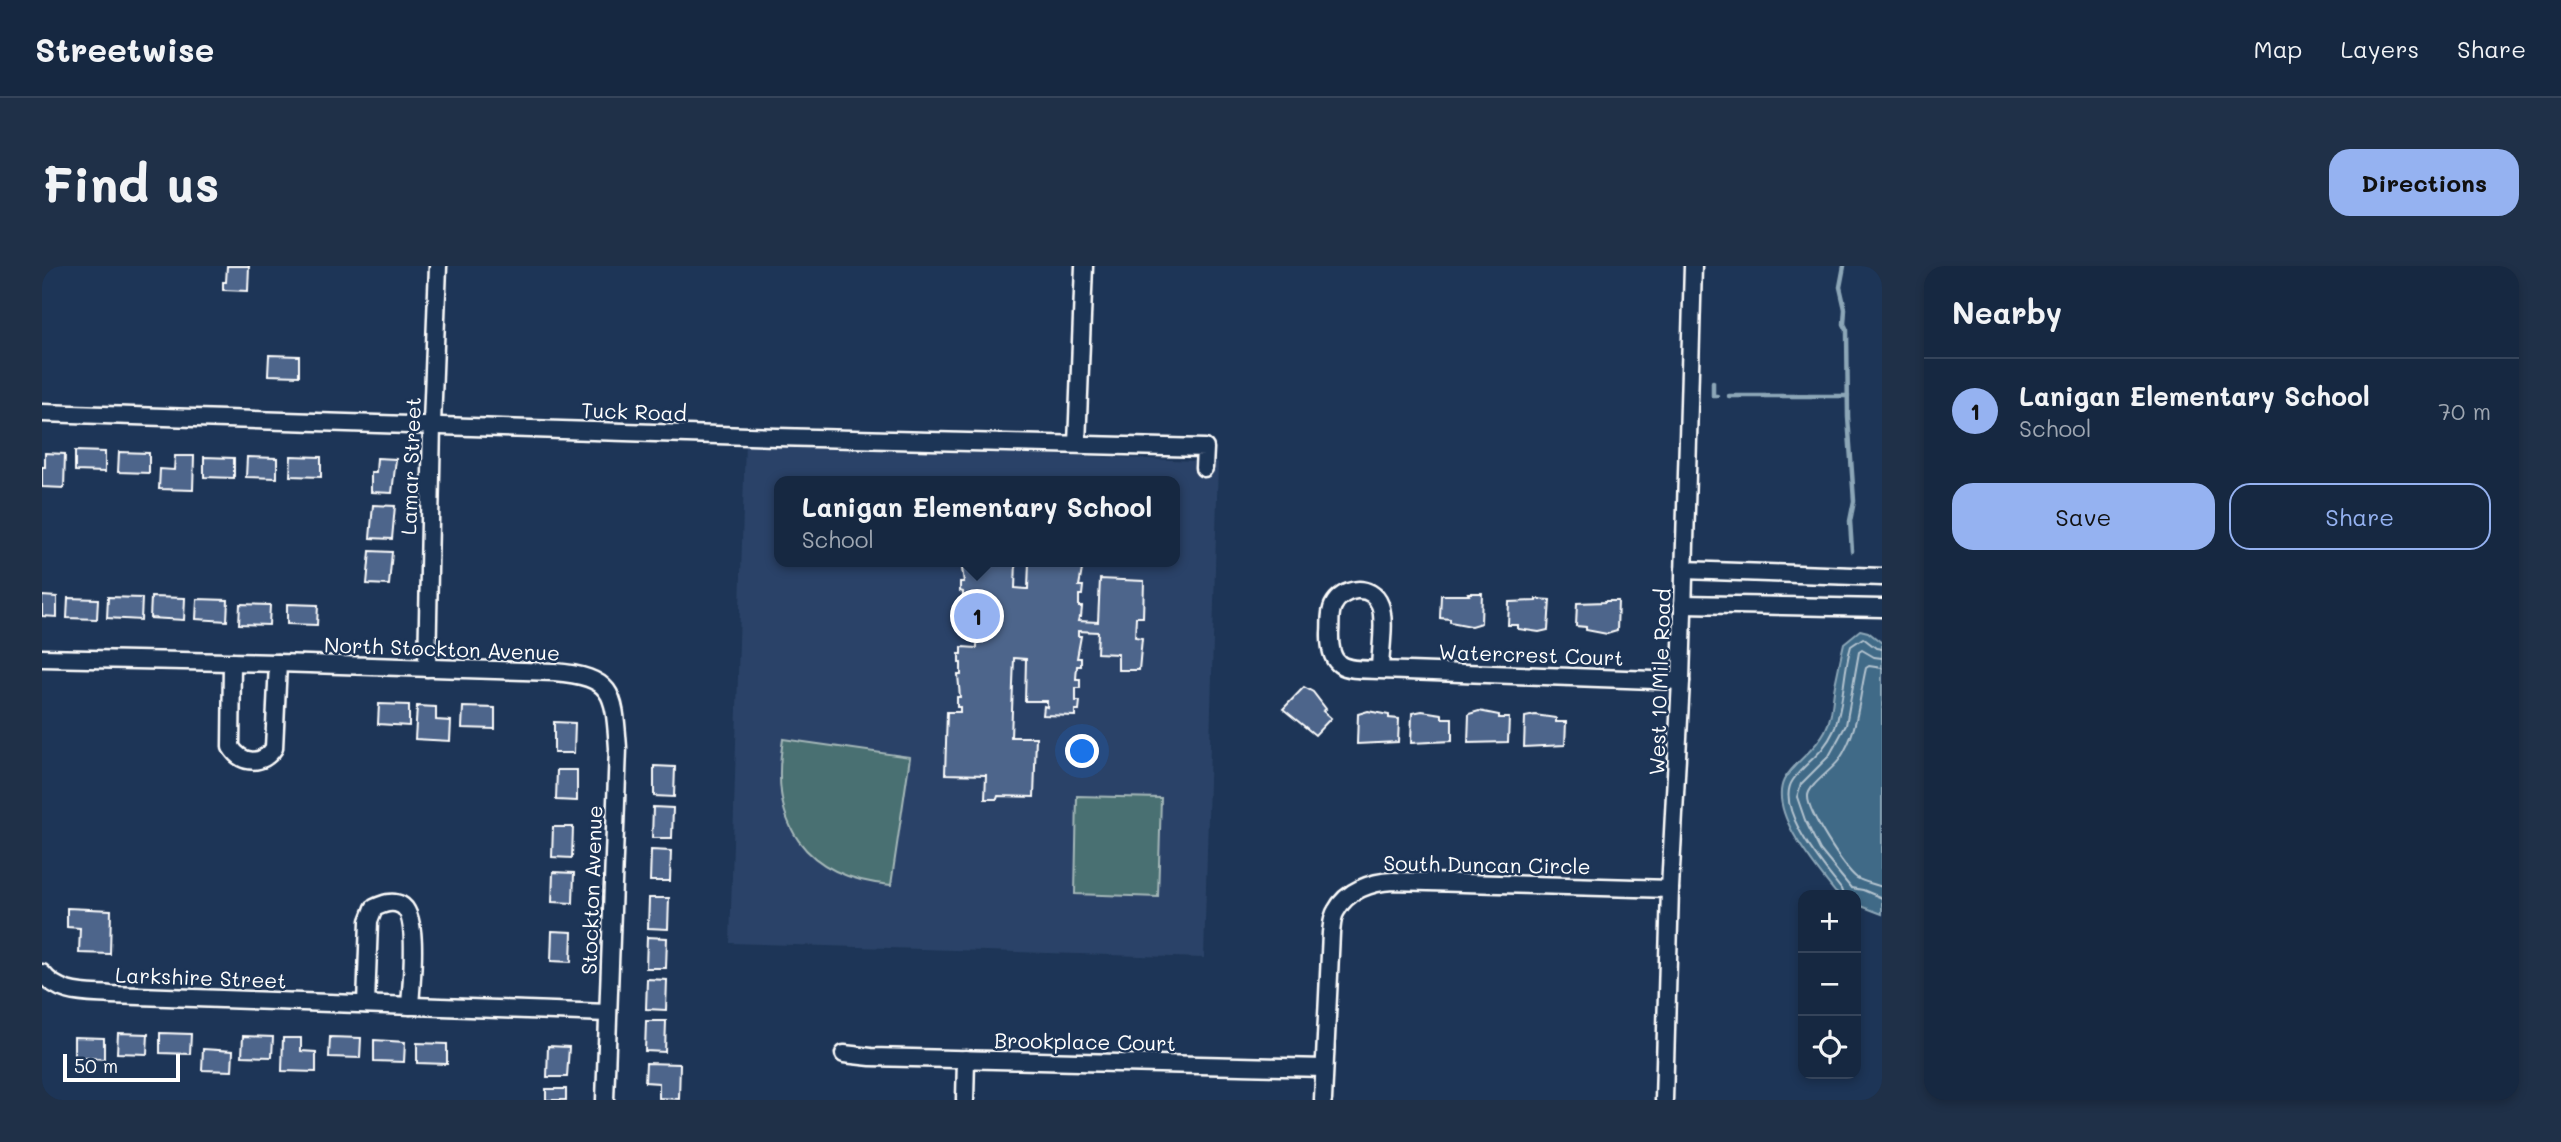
<!DOCTYPE html>
<html lang="en">
<head>
<meta charset="utf-8">
<style>
	:root { --surface:#162841; --page:#1f3048; --text:#f1f3f6; --muted:#9ea6b1; --line:#35445a; --accent:#95b2f1 }
	body { margin:0; font-family:Mali,sans-serif; background:var(--page); color:var(--text) }
	.controls { position:absolute; right:21px; bottom:21px; display:grid; overflow:hidden; border-radius:14px; box-shadow:0 4px 10px #0003 }
	.controls button { width:63px; height:63px; display:grid; place-items:center; padding:0; border:0; border-bottom:2px solid var(--line); background:var(--surface); color:var(--text); font:35px sans-serif }
	.scale { position:absolute; left:21px; bottom:18px; width:117px; box-sizing:border-box; padding-left:7px; border:4px solid #fff; border-top:0; font-size:19px; line-height:24px; white-space:nowrap; color:#fff; -webkit-text-stroke:5px #1d3557; paint-order:stroke }
	.you { position:absolute; left:1041px; top:486px; width:24px; height:24px; margin:-18px; border:5px solid #fff; border-radius:50%; background:#1a73e8; box-shadow:0 0 0 10px #1a73e833 }
	.badge { display:grid; place-items:center; width:46px; height:46px; border-radius:50%; background:var(--accent); color:#111; font-size:23px; font-weight:700 }
	.pin { position:absolute; translate:-50% -50%; border:4px solid #fff; box-shadow:0 2px 7px #0006 }
	.popup { position:absolute; left:732px; top:210px; width:406px; height:91px; box-sizing:border-box; display:grid; place-content:center; border-radius:14px; background:var(--surface); filter:drop-shadow(0 2px 5px #0005); font-size:23px; white-space:nowrap; color:var(--muted) }
	.popup b { font-size:26px; color:var(--text) }
	.popup::after { content:''; position:absolute; left:50%; top:100%; margin-left:-14px; border:14px solid transparent; border-top-color:var(--surface) }
	.list { margin:0; padding:0; list-style:none }
	h2 { display:flex; justify-content:space-between; align-items:center; height:91px; margin:0; padding:0 28px; font-size:30px }
	h2 small { font-size:23px; font-weight:400; color:var(--muted) }
	.list li { display:grid; grid-template-columns:46px 1fr auto; gap:21px; align-items:center; box-sizing:border-box; height:105px; padding:0 28px; border-top:2px solid var(--line) }
	.list b { display:block; font-size:26px; white-space:nowrap }
	.list p { margin:0; font-size:23px; white-space:nowrap; color:var(--muted) }
	.list em { font-size:23px; font-style:normal; color:var(--muted) }
	.actions { display:flex; gap:14px; padding:21px 28px }
	.actions a { flex:1; padding:16px 0; border:2px solid var(--accent); border-radius:21px; text-align:center; font-size:24px; color:var(--accent) }
	.actions .main { background:var(--accent); color:#111 }
	.icon { flex:none; width:38px; height:38px; fill:none; stroke:currentColor; stroke-width:2; stroke-linecap:round; stroke-linejoin:round }
	.map { position:relative; flex:none; width:1840px; height:834px; overflow:hidden; border-radius:21px }
	header { display:flex; align-items:center; gap:42px; box-sizing:border-box; height:98px; padding:0 35px; background:var(--surface); border-bottom:2px solid var(--line) }
	header strong { font-size:33px }
	nav { display:flex; gap:38px; margin-inline-start:auto; font-size:24px }
	.intro { display:flex; align-items:center; justify-content:space-between; box-sizing:border-box; height:168px; padding:0 42px }
	h1 { margin:0; font-size:49px }
	.button { padding:18px 32px; border-radius:21px; background:var(--accent); color:#111; font-size:24px; font-weight:700 }
	main { display:flex; gap:42px; padding:0 42px }
	aside { flex:1; background:var(--surface); border-radius:21px; box-shadow:0 4px 10px #0003 }
	.map>svg:first-child { display:block }
</style>
</head>
<body>
<header>
<strong>Streetwise</strong>
<nav><a>Map</a><a>Layers</a><a>Share</a></nav>
</header>
<div class="intro"><h1>Find us</h1><a class="button">Directions</a></div>
<main>
<div class="map">
<svg width="1840" height="834" viewBox="0 0 1840 834">
	<rect width="100%" height="100%" fill="#1d3557"/>
	<filter id="ink" filterUnits="userSpaceOnUse"><feTurbulence type="fractalNoise" baseFrequency=".0143" numOctaves="2"/><feDisplacementMap in="SourceGraphic" scale="14" xChannelSelector="R" yChannelSelector="G"/><feConvolveMatrix kernelMatrix="1 2 1 2 8 2 1 2 1" color-interpolation-filters="sRGB"/></filter>
	<g filter="url(#ink)">
		<!-- built -->
		<path fill="#2b4367" fill-rule="evenodd" d="M703,176L1176,196L1162,692L688,677ZM737,215H1133V296H737Z"/>
		<!-- green -->
		<g fill="#4a6f72" stroke="#a4b7b8" stroke-width="2">
			<path d="M741,473L868,491L849,619C761,611 727,558 741,473Z"/>
			<polygon points="1035,530 1119,532 1116,631 1033,628"/>
		</g>
		<!-- water -->
		<path fill="#406a87" stroke="#8ca6b7" stroke-width="2" d="M1818,364L1826,366L1840,377V648L1814,638V629H1798L1793,626C1775,603 1726,546 1742,514C1752,496 1772,486 1783,465C1791,450 1790,435 1793,419C1796,405 1799,390 1802,377Z"/>
		<g fill="none" stroke-linecap="round" stroke-linejoin="round">
			<!-- shore -->
			<g stroke="#b3c3cf" stroke-width="2">
				<polyline points="1840,392 1832,391 1820,384 1817,386 1804,459 1787,490 1759,518 1755,531 1763,554 1778,584 1809,622 1821,624 1840,632"/>
				<path d="M1840,402L1827,400L1824,402C1816,436 1817,464 1797,494C1790,504 1766,520 1766,530C1765,545 1802,602 1815,612C1821,616 1833,618 1840,621"/>
				<path d="M1801,629L1799,623C1783,602 1731,542 1751,514C1764,495 1780,490 1792,464C1802,441 1801,406 1809,380L1821,372L1834,382L1840,383"/>
			</g>
			<!-- stream -->
			<g stroke="#8ca6b7" stroke-width="4.5">
				<polyline points="1802,0 1798,21 1803,43 1802,58 1805,64 1806,151 1812,235 1808,255 1810,285"/>
				<polyline points="1671,116 1671,130 1675,130"/>
				<polyline points="1687,130 1806,130"/>
			</g>
		</g>
		<!-- building -->
		<g fill="#4d658b" stroke="#fff" stroke-width="2">
			<polygon points="185,0 207,0 206,25 181,24 181,16 184,16"/>
			<polygon points="227,89 257,90 257,110 226,109"/>
			<polygon points="33,185 63,186 63,206 33,205"/>
			<polygon points="77,186 107,187 107,207 76,206"/>
			<polygon points="3,187 23,188 22,222 0,221 0,201 3,201"/>
			<polygon points="133,190 152,190 151,224 117,223 118,203 132,204"/>
			<polygon points="249,190 279,191 279,211 248,210"/>
			<polygon points="162,191 192,192 192,212 162,211"/>
			<polygon points="205,191 235,192 235,212 204,211"/>
			<polygon points="335,192 354,193 350,227 329,226 329,206 334,206"/>
			<polygon points="331,239 353,240 350,273 328,272"/>
			<polygon points="328,285 350,286 347,319 325,318"/>
			<polygon points="919,296 974,296 973,322 984,323 986,323 987,296 1038,296 1038,298 1041,298 1037,320 1041,320 1040,329 1037,329 1037,341 1040,341 1039,351 1037,351 1036,355 1056,356 1058,313 1102,315 1101,351 1094,351 1093,371 1100,372 1097,404 1076,404 1076,388 1055,387 1056,366 1036,365 1036,370 1039,370 1035,392 1039,392 1039,400 1035,400 1034,413 1038,413 1038,422 1034,422 1034,435 1038,435 1037,444 1033,444 1033,450 1001,449 1002,440 1005,441 1005,435 983,435 984,393 972,392 969,471 994,471 992,531 956,530 955,533 943,533 944,509 903,508 905,446 918,446 918,441 915,441 915,431 918,431 916,409 919,409 919,397 917,397 917,388 920,388 920,381 935,382 935,368 920,368 920,361 917,361 921,346 935,346 936,333 921,332 921,326 918,325 918,316 922,316"/>
			<polygon points="1426,327 1440,327 1439,357 1429,360 1408,356 1408,353 1398,352 1399,329 1427,329"/>
			<polygon points="0,330 15,331 15,351 0,350"/>
			<polygon points="66,331 100,332 99,354 65,352"/>
			<polygon points="109,331 143,332 142,354 108,352"/>
			<polygon points="26,332 56,333 55,353 25,352"/>
			<polygon points="155,333 186,334 185,355 154,353"/>
			<polygon points="1494,333 1508,334 1506,364 1497,366 1476,363 1476,359 1466,359 1467,336 1494,335"/>
			<polygon points="1563,335 1576,335 1575,365 1565,368 1544,364 1544,361 1534,360 1535,337 1563,336"/>
			<polygon points="198,338 228,339 227,359 197,358"/>
			<polygon points="245,338 276,339 275,359 245,358"/>
			<polygon points="1262,421 1271,426 1284,443 1281,445 1289,452 1273,469 1241,443"/>
			<polygon points="337,438 367,439 367,460 336,458"/>
			<polygon points="375,440 394,441 394,454 409,455 408,475 373,473"/>
			<polygon points="421,441 453,442 453,463 420,462"/>
			<polygon points="1326,445 1347,449 1347,452 1357,453 1356,476 1315,478 1316,448"/>
			<polygon points="1380,445 1400,448 1400,452 1410,452 1410,475 1369,477 1370,447"/>
			<polygon points="1437,445 1457,449 1457,452 1467,452 1466,476 1426,477 1427,448"/>
			<polygon points="1493,449 1514,452 1514,456 1524,456 1523,479 1482,481 1483,451"/>
			<polygon points="512,456 533,457 532,487 512,487"/>
			<polygon points="612,500 633,501 632,531 612,530"/>
			<polygon points="515,504 535,504 535,535 514,534"/>
			<polygon points="611,541 631,542 630,572 610,572"/>
			<polygon points="511,561 531,561 530,592 510,591"/>
			<polygon points="609,584 629,585 628,615 608,615"/>
			<polygon points="511,606 532,607 531,637 510,636"/>
			<polygon points="607,632 627,632 626,663 606,662"/>
			<polygon points="25,642 69,644 68,688 37,687 38,662 25,661"/>
			<polygon points="510,665 530,666 529,696 509,695"/>
			<polygon points="605,671 625,672 624,702 604,702"/>
			<polygon points="605,713 625,714 624,744 604,743"/>
			<polygon points="604,755 624,755 623,786 603,785"/>
			<polygon points="76,767 106,768 105,788 75,787"/>
			<polygon points="118,767 149,768 148,788 118,787"/>
			<polygon points="201,770 231,771 230,791 200,790"/>
			<polygon points="32,771 62,772 62,793 32,791"/>
			<polygon points="288,771 319,772 318,792 287,791"/>
			<polygon points="241,772 259,772 259,785 274,786 274,806 240,805"/>
			<polygon points="332,774 363,776 362,796 332,795"/>
			<polygon points="375,777 405,778 405,798 375,797"/>
			<polygon points="506,780 527,781 525,811 505,811"/>
			<polygon points="161,783 191,785 190,805 160,804"/>
			<polygon points="604,797 638,798 637,833 617,832 617,817 603,816"/>
			<rect x="504" y="823" width="20" height="11"/>
		</g>
		<g fill="none" stroke-linecap="round" stroke-linejoin="round">
			<defs>
				<g id="minor">
					<polyline points="0,147 735,171 1163,182 1162,202"/>
					<polyline points="1035,178 1042,0"/>
					<polyline points="1642,304 1840,311"/>
					<polyline points="1641,338 1840,342"/>
					<path d="M0,392L236,397L512,406C573,411 572,428 576,482L563,834"/>
					<path d="M190,396L189,481C200,499 221,499 232,482L236,397"/>
					<polyline points="385,402 390,158 396,0"/>
					<path d="M1338,404C1305,403 1287,406 1288,367C1289,358 1287,348 1291,340C1300,321 1330,317 1338,339C1344,354 1338,387 1338,404L1639,415"/>
					<path d="M0,707C17,729 42,727 69,729L566,747"/>
					<path d="M324,738L327,655L332,642C341,638 350,634 359,639C378,649 369,719 368,740"/>
					<polyline points="802,788 829,791 1282,802"/>
					<polyline points="923,834 924,793"/>
					<path d="M1281,834L1289,667C1290,660 1290,651 1294,645C1305,624 1330,616 1351,615L1628,623"/>
					<polyline points="1622,834 1628,623 1639,415 1651,0"/>
				</g>
			</defs>
			<!-- minor casing -->
			<use href="#minor" stroke="#fff" stroke-width="21"/>
			<!-- minor -->
			<use href="#minor" stroke="#1d3557" stroke-width="16"/>
		</g>
	</g>
	<g text-anchor="middle" dominant-baseline="central" stroke-width="5" stroke-linejoin="round" paint-order="stroke">
		<!-- street labels -->
		<g font-size="21" fill="#fff" stroke="#1d3557">
			<text transform="translate(592 145) rotate(2)">Tuck Road</text>
			<text transform="translate(368 200) rotate(-88)">Lamar Street</text>
			<text transform="translate(400 382) rotate(2)">North Stockton Avenue</text>
			<text transform="translate(1489 388) rotate(2)">Watercrest Court</text>
			<text transform="translate(1617 416) rotate(-88)">West 10 Mile Road</text>
			<text transform="translate(1445 598) rotate(1)">South Duncan Circle</text>
			<text transform="translate(549 624) rotate(-88)">Stockton Avenue</text>
			<text transform="translate(159 711) rotate(2)">Larkshire Street</text>
			<text transform="translate(1043 775) rotate(1)">Brookplace Court</text>
		</g>
	</g>
</svg>
<div class="controls">
<button>+</button>
<button>−</button>
<button><svg class="icon" aria-label="locate" viewBox="0 0 24 24"><circle cx="12" cy="12" r="6"/><path d="M12 2v4M12 18v4M2 12h4M18 12h4"/></svg></button>
</div>
<div class="scale">50 m</div>
<div class="you"></div>
<div class="pin badge" style="left:935px;top:350px">1</div>
<div class="popup"><b>Lanigan Elementary School</b>School</div>
</div>
<aside>
<h2>Nearby<small></small></h2>
<ul class="list">
<li><span class="badge">1</span><div><b>Lanigan Elementary School</b><p>School</p></div><em>70 m</em></li>
</ul>
<div class="actions"><a class="main">Save</a><a>Share</a></div>
</aside>
</main>
</body>
</html>
